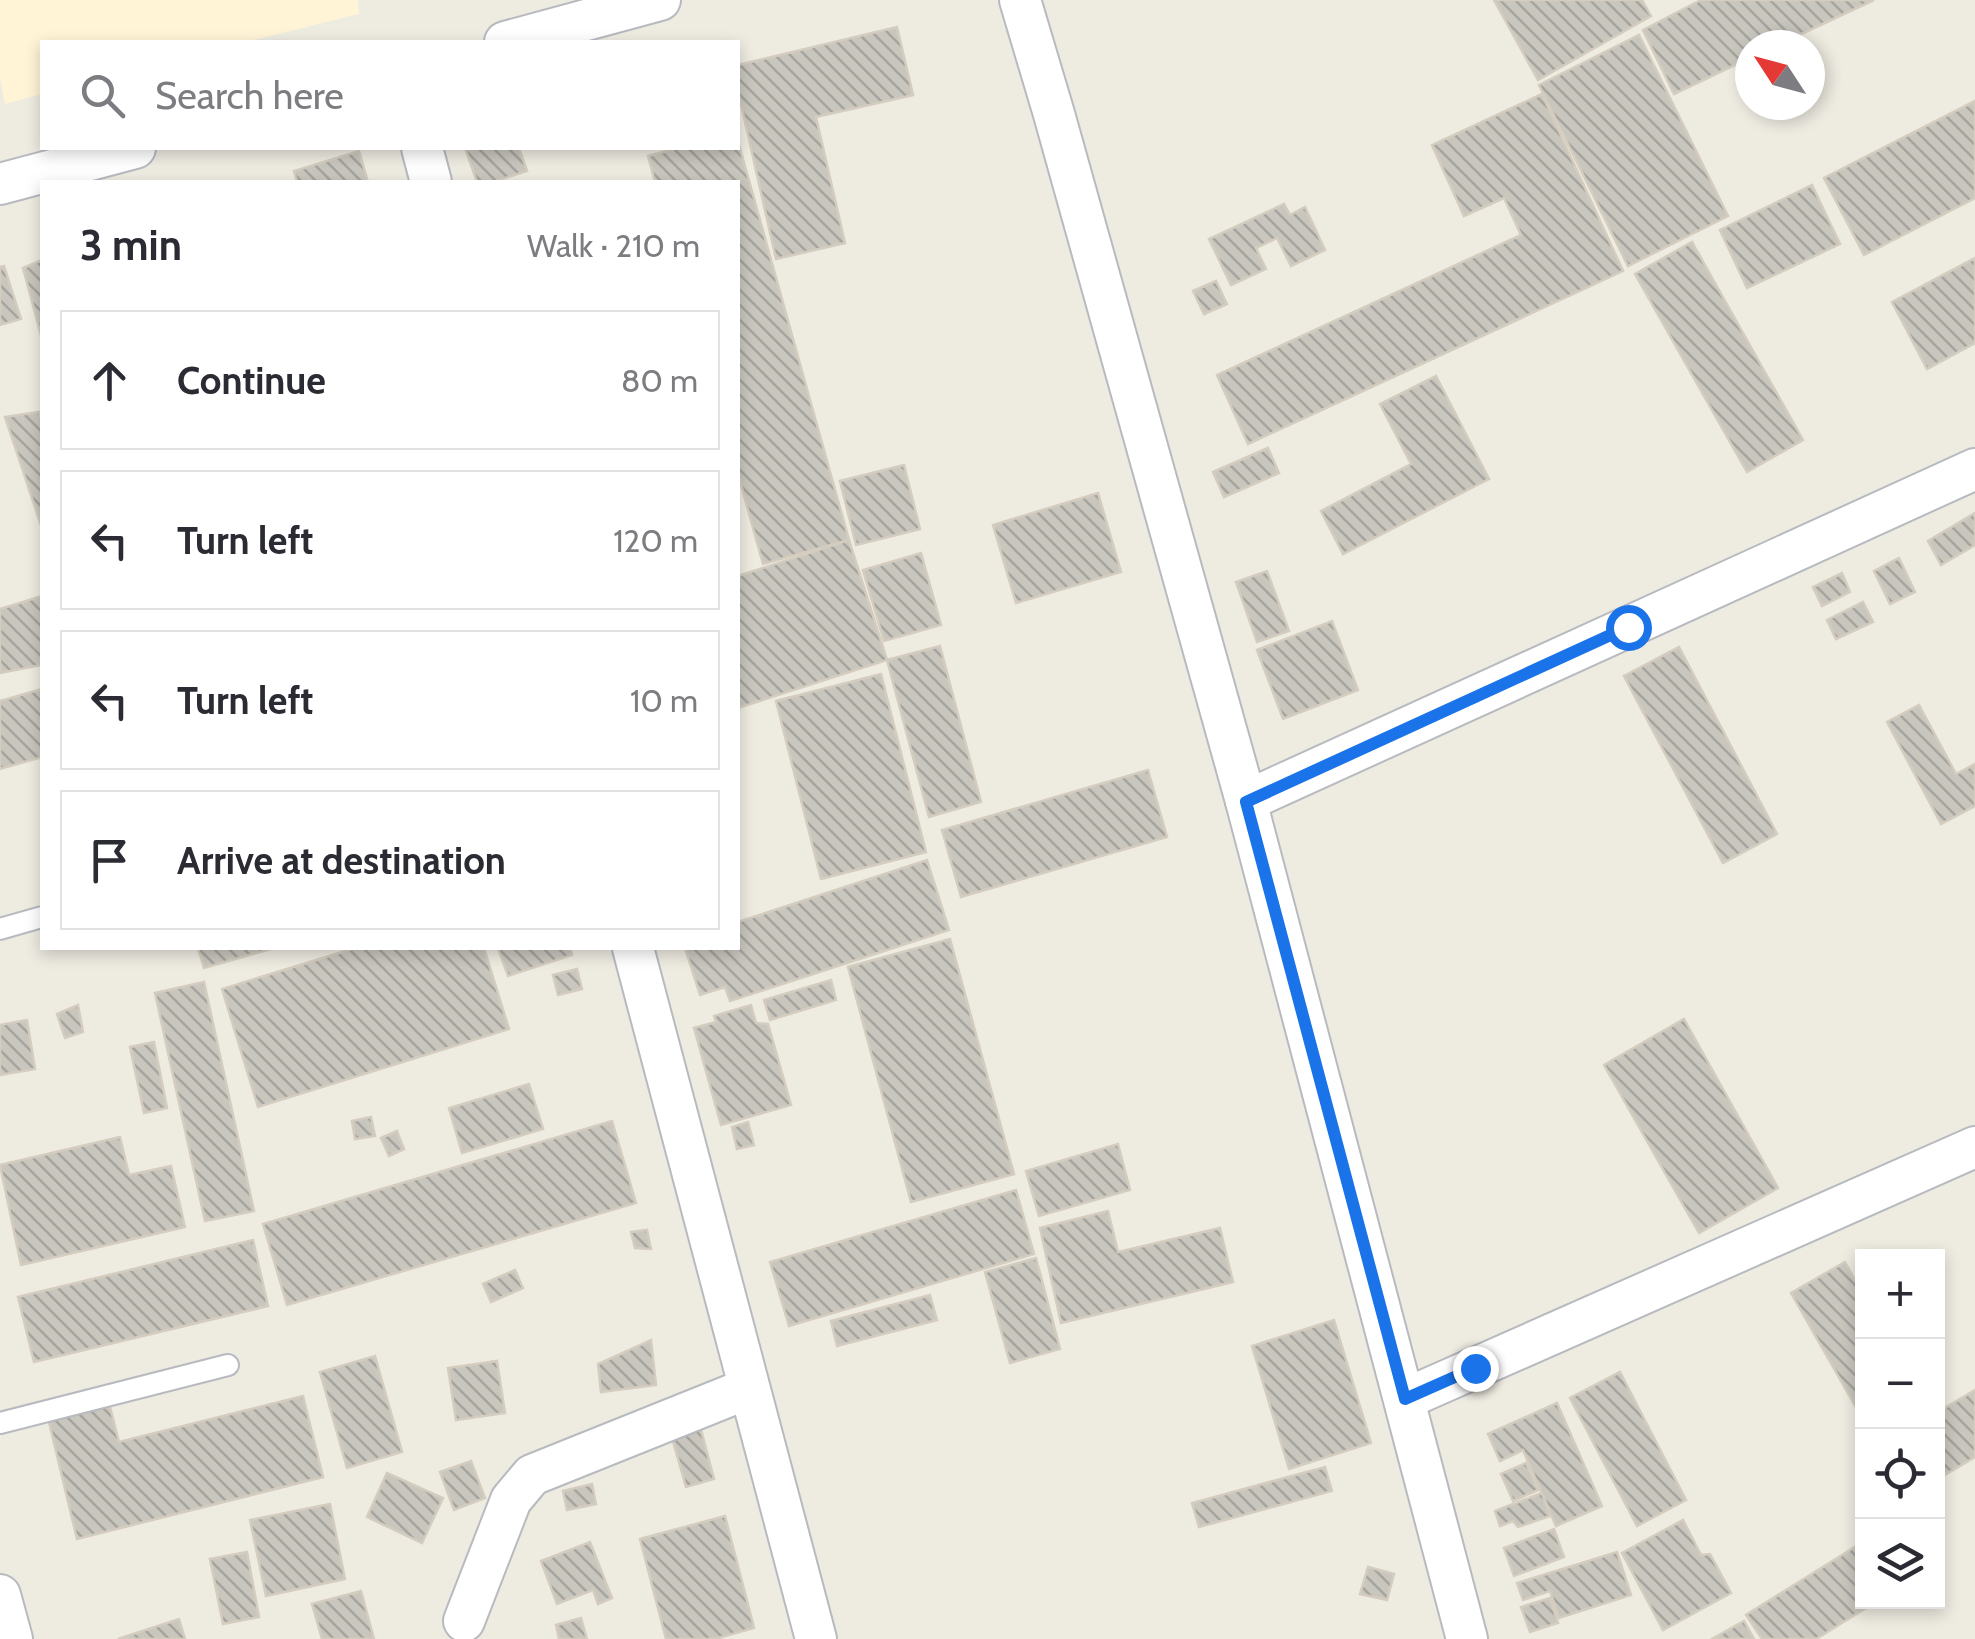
<!DOCTYPE html>
<html lang="en">
<head>
<meta charset="utf-8">
<style>
	:root { --surface:#fff; --page:#f7f7f7; --text:#2b2b33; --muted:#7c7c81; --line:#e1e1e2 }
	body { margin:0; font-family:Cabin,sans-serif; background:var(--page); color:var(--text) }
	.controls { position:absolute; right:30px; bottom:30px; display:grid; overflow:hidden; border-radius:0px; box-shadow:0 5px 15px #0003 }
	.controls button { width:90px; height:90px; display:grid; place-items:center; padding:0; border:0; border-bottom:2px solid var(--line); background:var(--surface); color:var(--text); font:50px sans-serif }
	.compass { position:absolute; left:1735px; top:30px; width:90px; height:90px; border-radius:50%; background:var(--surface); box-shadow:0 5px 15px #0003; rotate:306deg }
	.stop { position:absolute; width:30px; height:30px; margin:-22px; border:8px solid #1a73e8; border-radius:50%; background:#fff }
	.stop.end { background:#1a73e8; border-color:#fff; box-shadow:0 2px 10px #0008 }
	.list { margin:0; padding:0; list-style:none }
	h2 { display:flex; justify-content:space-between; align-items:center; height:130px; margin:0; padding:0 40px; font-size:42px }
	h2 small { font-size:32px; font-weight:400; color:var(--muted) }
	.list li { display:grid; grid-template-columns:65px 1fr auto; gap:30px; align-items:center; box-sizing:border-box; height:140px; margin:0 20px 20px; padding:0 20px; border:2px solid var(--line); border-radius:0px }
	.list b { display:block; font-size:38px; white-space:nowrap }
	.list em { font-size:32px; font-style:normal; color:var(--muted) }
	.icon { flex:none; width:55px; height:55px; fill:none; stroke:currentColor; stroke-width:2; stroke-linecap:round; stroke-linejoin:round }
	.map { position:relative; flex:none; width:1975px; height:1639px; overflow:hidden }
	.search { position:absolute; background:var(--surface); box-shadow:0 5px 15px #0003; left:40px; top:40px; width:700px; height:110px; display:flex; align-items:center; gap:25px; box-sizing:border-box; padding:0 35px; border-radius:0px; color:var(--muted); font-size:38px }
	.panel { position:absolute; background:var(--surface); box-shadow:0 5px 15px #0003; left:40px; top:180px; width:700px; height:770px; border-radius:0px }
	.map>svg:first-child { display:block }
</style>
</head>
<body>
<div class="map">
<svg width="1975" height="1639" viewBox="0 0 1975 1639">
	<defs>
		<pattern id="building-back-hatch" width="6" height="6" patternUnits="userSpaceOnUse" patternTransform="scale(2.5)"><rect width="6" height="6" fill="#c9c6be"/><path d="M-1 5l2 2M0 0l6 6M5-1l2 2" fill="none" stroke="#a6a49e"/></pattern>
	</defs>
	<rect width="100%" height="100%" fill="#eeebe1"/>
	<!-- commercial -->
	<polygon fill="#fff4d6" points="0,0 358,0 359,14 246,42 42,42 42,94 5,104 0,78"/>
	<!-- building -->
	<g fill="url(#building-back-hatch)" stroke="#d4cdbf" stroke-width="2.5">
		<polygon points="1494,0 1642,0 1651,16 1538,80"/>
		<polygon points="1701,0 1874,0 1778,45 1750,45 1750,58 1674,94 1643,30"/>
		<polygon points="897,27 913,95 816,117 845,243 776,259 738,91 738,65"/>
		<polygon points="1639,35 1728,216 1628,266 1539,85"/>
		<polygon points="1542,94 1623,271 1248,444 1217,375 1521,235 1504,198 1464,216 1432,145"/>
		<polygon points="1975,101 1975,198 1864,255 1824,178"/>
		<polygon points="738,141 849,540 763,564 738,474 738,182 655,182 648,156 678,148 738,148"/>
		<polygon points="465,148 519,148 527,171 493,182 477,182"/>
		<polygon points="359,151 368,182 297,182 294,171"/>
		<polygon points="1812,185 1840,244 1747,288 1720,230"/>
		<polygon points="1284,204 1290,215 1305,207 1325,250 1291,266 1277,238 1256,248 1266,269 1231,285 1209,239"/>
		<polygon points="1692,242 1803,440 1747,472 1635,274"/>
		<polygon points="1975,258 1975,343 1927,369 1892,302"/>
		<polygon points="42,260 42,339 23,268"/>
		<polygon points="4,266 21,319 0,325 0,267"/>
		<polygon points="1216,281 1227,304 1204,314 1193,291"/>
		<polygon points="1436,376 1489,479 1343,554 1321,511 1411,464 1380,404"/>
		<polygon points="39,412 42,422 42,528 5,417"/>
		<polygon points="1268,448 1279,473 1224,497 1213,472"/>
		<polygon points="904,465 920,529 856,545 840,481"/>
		<polygon points="1098,493 1121,572 1016,603 993,525"/>
		<polygon points="1975,513 1975,545 1941,565 1928,541"/>
		<polygon points="849,540 887,660 738,708 738,576"/>
		<polygon points="921,553 941,625 884,641 863,570"/>
		<polygon points="1899,558 1915,592 1890,604 1874,571"/>
		<polygon points="1267,571 1289,631 1257,642 1236,582"/>
		<polygon points="1842,573 1850,592 1822,606 1813,587"/>
		<polygon points="42,596 42,665 0,673 0,609"/>
		<polygon points="1863,602 1873,622 1836,639 1827,620"/>
		<polygon points="1332,621 1358,690 1283,719 1257,650"/>
		<polygon points="940,646 981,802 929,817 887,660"/>
		<polygon points="1679,647 1777,834 1723,863 1624,676"/>
		<polygon points="881,674 926,852 821,879 776,701"/>
		<polygon points="42,689 42,757 0,769 0,701"/>
		<polygon points="1919,705 1956,774 1975,764 1975,806 1941,824 1887,722"/>
		<polygon points="1148,770 1167,837 961,897 942,830"/>
		<polygon points="927,860 949,930 730,1001 725,987 700,995 685,948 738,948 738,922"/>
		<polygon points="950,939 1014,1174 911,1202 848,967"/>
		<polygon points="198,948 274,948 204,968"/>
		<polygon points="355,948 484,948 509,1029 258,1107 222,989"/>
		<polygon points="498,948 570,948 572,955 508,976"/>
		<polygon points="577,969 582,989 558,995 553,975"/>
		<polygon points="831,980 836,1000 770,1020 764,1000"/>
		<polygon points="204,982 254,1211 205,1221 155,993"/>
		<polygon points="78,1005 83,1032 65,1038 57,1014"/>
		<polygon points="751,1005 756,1023 768,1024 791,1105 721,1125 694,1028 716,1022 714,1016"/>
		<polygon points="1684,1019 1778,1188 1699,1233 1604,1065"/>
		<polygon points="27,1020 35,1069 0,1075 0,1025"/>
		<polygon points="154,1042 167,1108 144,1113 130,1047"/>
		<polygon points="529,1084 543,1129 462,1153 449,1108"/>
		<polygon points="371,1117 375,1136 355,1139 352,1121"/>
		<polygon points="612,1121 636,1203 287,1305 263,1224"/>
		<polygon points="748,1122 754,1145 737,1149 732,1127"/>
		<polygon points="397,1131 404,1149 389,1156 381,1138"/>
		<polygon points="120,1137 129,1175 171,1166 185,1227 21,1265 0,1165"/>
		<polygon points="1118,1144 1130,1190 1039,1216 1026,1171"/>
		<polygon points="1016,1190 1034,1254 789,1326 770,1262"/>
		<polygon points="1108,1211 1118,1252 1220,1228 1233,1282 1061,1323 1040,1228"/>
		<polygon points="647,1230 651,1249 635,1248 631,1232"/>
		<polygon points="253,1240 268,1306 34,1362 18,1297"/>
		<polygon points="1036,1258 1060,1349 1010,1363 985,1272"/>
		<polygon points="1845,1262 1862,1292 1862,1418 1791,1293"/>
		<polygon points="515,1270 523,1288 491,1302 483,1284"/>
		<polygon points="930,1295 937,1320 837,1346 831,1321"/>
		<polygon points="1334,1320 1371,1443 1289,1469 1252,1346"/>
		<polygon points="651,1340 656,1385 601,1392 598,1364"/>
		<polygon points="375,1356 402,1452 347,1468 320,1372"/>
		<polygon points="497,1361 505,1413 456,1420 448,1368"/>
		<polygon points="1620,1372 1686,1500 1637,1526 1570,1398"/>
		<polygon points="1975,1390 1975,1457 1938,1479 1938,1412"/>
		<polygon points="303,1396 323,1477 77,1539 48,1418 109,1403 119,1442"/>
		<polygon points="1557,1403 1602,1506 1556,1526 1523,1450 1500,1461 1488,1434"/>
		<polygon points="700,1426 714,1479 686,1487 671,1434"/>
		<polygon points="471,1461 485,1498 454,1510 440,1472"/>
		<polygon points="1526,1463 1538,1490 1513,1501 1501,1474"/>
		<polygon points="1325,1467 1332,1491 1199,1527 1192,1503"/>
		<polygon points="387,1473 443,1498 422,1543 367,1517"/>
		<polygon points="592,1484 596,1504 567,1510 563,1491"/>
		<polygon points="1542,1493 1550,1516 1518,1527 1513,1521 1500,1526 1495,1511"/>
		<polygon points="330,1504 345,1579 266,1596 250,1520"/>
		<polygon points="725,1516 754,1628 715,1639 666,1639 640,1539"/>
		<polygon points="1683,1520 1701,1555 1710,1554 1731,1593 1663,1630 1622,1553"/>
		<polygon points="1554,1529 1564,1557 1514,1576 1504,1548"/>
		<polygon points="590,1542 612,1598 598,1604 593,1590 557,1604 541,1561"/>
		<polygon points="1858,1545 1862,1552 1862,1602 1876,1602 1816,1639 1762,1639 1746,1615"/>
		<polygon points="247,1552 259,1617 223,1624 210,1559"/>
		<polygon points="1617,1552 1631,1595 1559,1618 1550,1591 1523,1600 1517,1583"/>
		<polygon points="1368,1567 1394,1574 1387,1600 1360,1594"/>
		<polygon points="361,1591 374,1639 322,1639 312,1604"/>
		<polygon points="1550,1598 1558,1623 1530,1632 1521,1607"/>
		<polygon points="581,1618 587,1639 559,1639 556,1625"/>
		<polygon points="179,1619 185,1639 118,1639"/>
		<polygon points="1744,1621 1754,1639 1712,1639"/>
	</g>
	<g fill="none" stroke-linecap="round" stroke-linejoin="round">
		<defs>
			<g id="service">
				<polyline points="0,929 42,917"/>
				<polyline points="0,1423 228,1365"/>
			</g>
			<g id="minor">
				<polyline points="1020,0 1054,114 1246,801 1467,1639"/>
				<polyline points="505,42 660,0"/>
				<polyline points="422,148 431,182"/>
				<polyline points="0,184 135,148"/>
				<polyline points="1246,801 1975,469"/>
				<polyline points="633,948 816,1639"/>
				<polyline points="1405,1399 1975,1147"/>
				<polyline points="0,1595 12,1639"/>
				<polyline points="464,1621 511,1500 532,1475 749,1388"/>
			</g>
		</defs>
		<!-- service casing -->
		<use href="#service" stroke="#b7babf" stroke-width="24"/>
		<!-- minor casing -->
		<use href="#minor" stroke="#b7babf" stroke-width="44"/>
		<!-- service -->
		<use href="#service" stroke="#fff" stroke-width="20"/>
		<!-- minor -->
		<use href="#minor" stroke="#fff" stroke-width="40"/>
	</g>
	<g fill="none" stroke-linecap="round" stroke-linejoin="round">
		<!-- route -->
		<polyline stroke="#1a73e8" stroke-width="12" points="1475,1368 1405,1399 1246,802 1628,627"/>
	</g>
</svg>
<div class="controls">
<button>+</button>
<button>−</button>
<button><svg class="icon" aria-label="locate" viewBox="0 0 24 24"><circle cx="12" cy="12" r="6"/><path d="M12 2v4M12 18v4M2 12h4M18 12h4"/></svg></button>
<button><svg class="icon" aria-label="layers" viewBox="0 0 24 24"><path d="M12 4l9 5-9 5-9-5zM3 14l9 5 9-5"/></svg></button>
</div>
<svg class="compass" viewBox="-18 -18 36 36"><path d="M0-13l5 13h-10z" fill="#e53935"/><path d="M0 13l5-13h-10z" fill="#7c7c81"/></svg>
<div class="stop" style="left:1628px;top:627px"></div>
<div class="stop end" style="left:1475px;top:1368px"></div>
<div class="search"><svg class="icon" aria-label="search" viewBox="0 0 24 24"><circle cx="10" cy="10" r="6"/><path d="M15 15l6 6"/></svg>Search here</div>
<section class="panel">
<h2>3 min<small>Walk · 210 m</small></h2>
<ul class="list">
<li><svg class="icon" aria-label="ahead" viewBox="0 0 24 24"><path d="M12 20V5M6 11l6-6 6 6"/></svg><div><b>Continue</b></div><em>80 m</em></li>
<li><svg class="icon" aria-label="left" viewBox="0 0 24 24"><path d="M17 20v-9H6M10 6l-5 5 5 5"/></svg><div><b>Turn left</b></div><em>120 m</em></li>
<li><svg class="icon" aria-label="left" viewBox="0 0 24 24"><path d="M17 20v-9H6M10 6l-5 5 5 5"/></svg><div><b>Turn left</b></div><em>10 m</em></li>
<li><svg class="icon" aria-label="arrive" viewBox="0 0 24 24"><path d="M6 21V4h12l-3 4 3 4H6"/></svg><div><b>Arrive at destination</b></div></li>
</ul>
</section>
</div>
</body>
</html>
